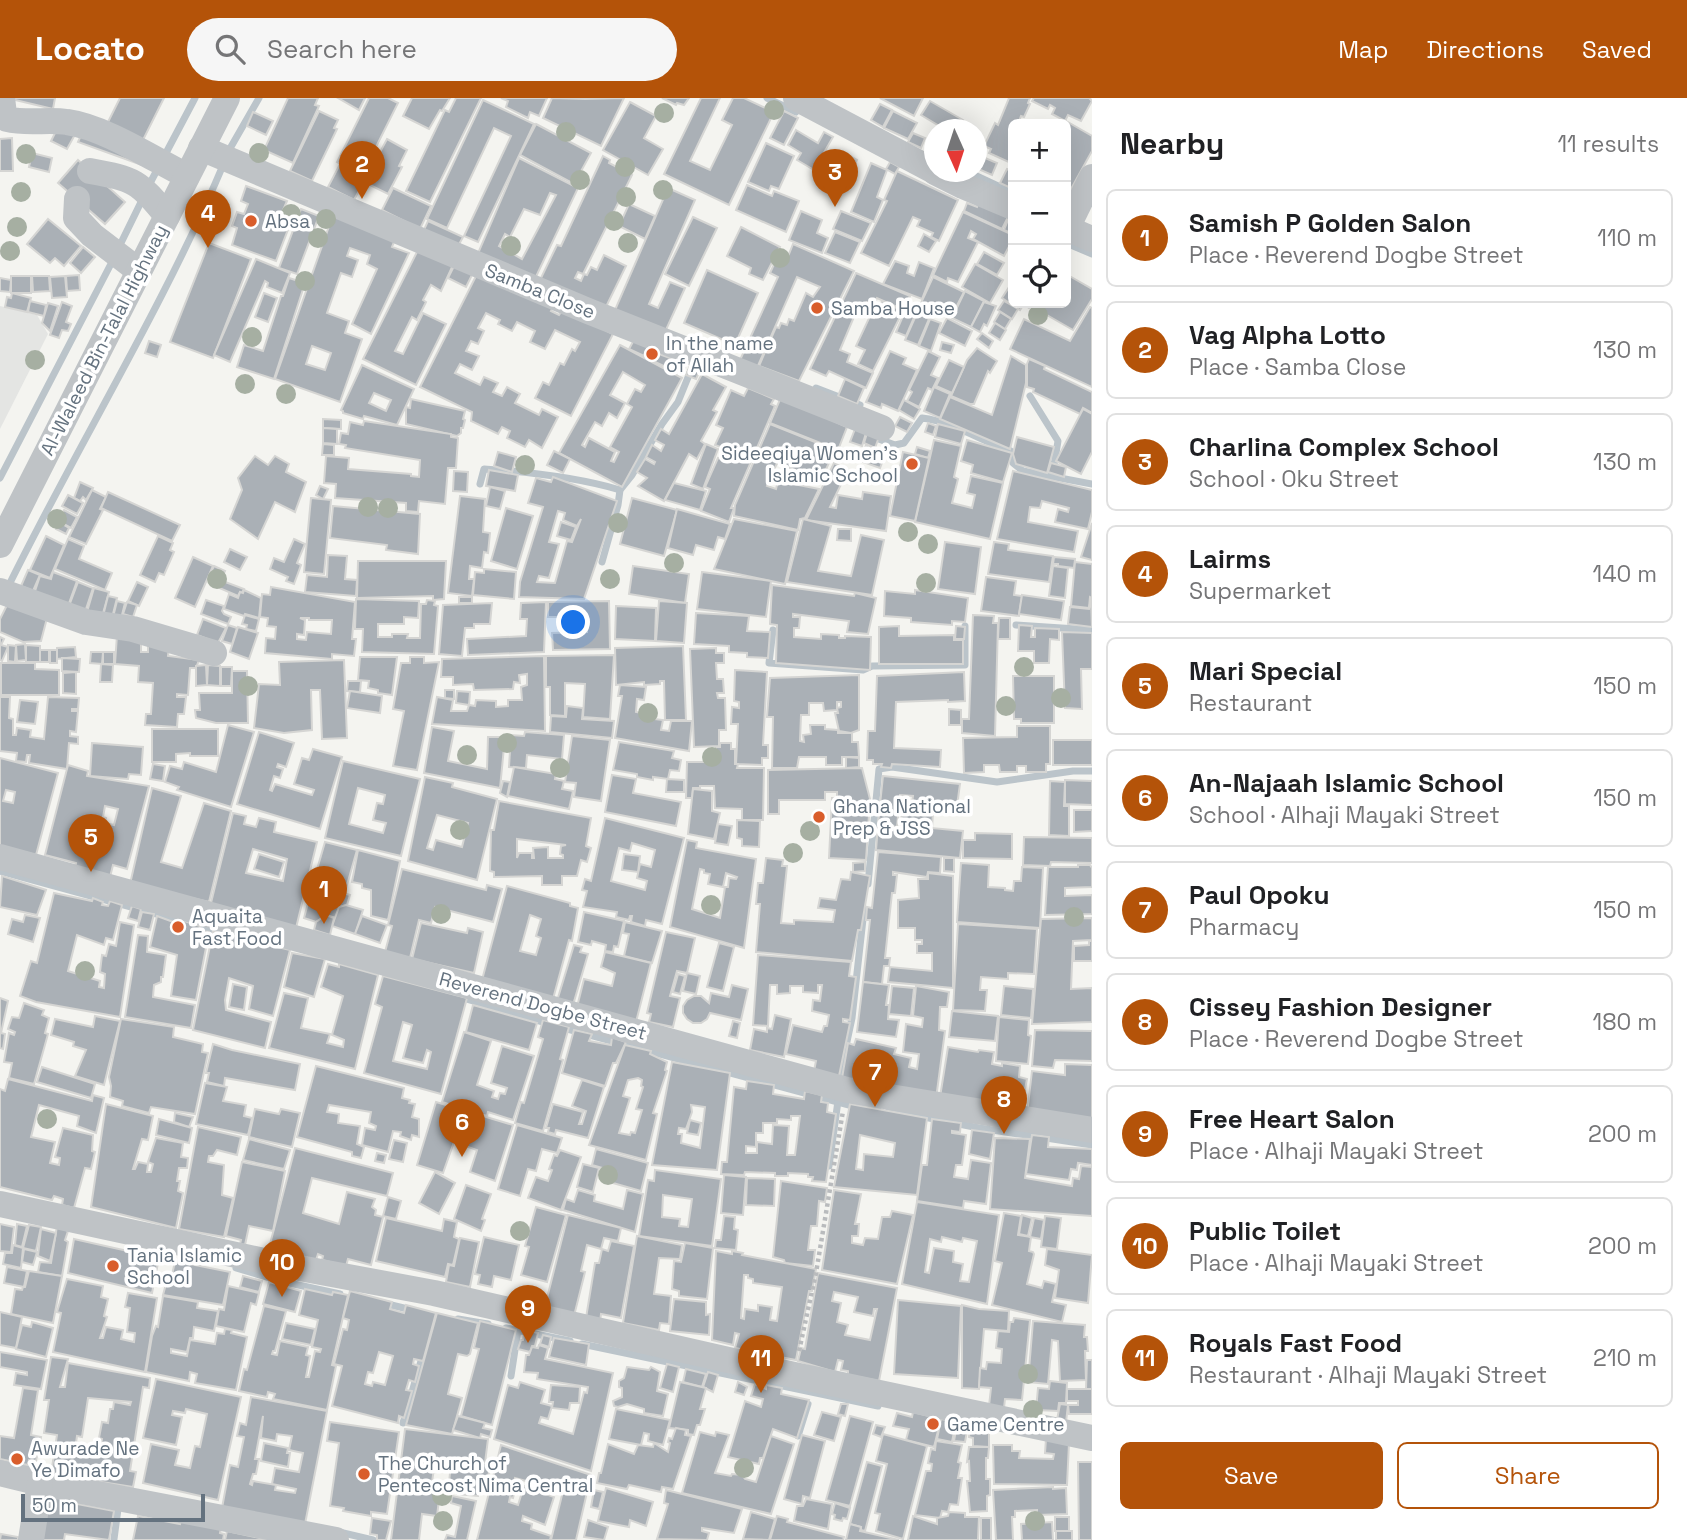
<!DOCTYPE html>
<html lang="en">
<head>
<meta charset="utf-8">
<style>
	:root { --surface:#fff; --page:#f6f6f6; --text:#202124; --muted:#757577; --line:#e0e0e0; --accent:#b45309 }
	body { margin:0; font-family:"Space Grotesk",sans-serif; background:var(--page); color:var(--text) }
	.controls { position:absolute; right:21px; top:21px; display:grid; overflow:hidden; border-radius:10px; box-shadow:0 7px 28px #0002 }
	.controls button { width:63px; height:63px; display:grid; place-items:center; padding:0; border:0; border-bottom:2px solid var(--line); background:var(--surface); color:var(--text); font:35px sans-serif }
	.compass { position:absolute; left:924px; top:21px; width:63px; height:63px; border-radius:50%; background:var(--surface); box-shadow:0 7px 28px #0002; rotate:177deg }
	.scale { position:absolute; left:21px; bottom:18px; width:184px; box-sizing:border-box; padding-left:7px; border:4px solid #64727f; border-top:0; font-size:19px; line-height:24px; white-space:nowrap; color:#64727f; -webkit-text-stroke:5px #fff; paint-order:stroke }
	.you { position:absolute; left:574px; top:525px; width:24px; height:24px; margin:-18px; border:5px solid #fff; border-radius:50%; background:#1a73e8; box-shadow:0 0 0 10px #1a73e833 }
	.badge { display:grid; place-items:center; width:46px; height:46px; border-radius:50%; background:var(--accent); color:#fff; font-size:23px; font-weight:700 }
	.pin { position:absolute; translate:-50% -58px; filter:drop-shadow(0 2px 4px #0008) }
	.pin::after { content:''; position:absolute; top:37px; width:24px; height:21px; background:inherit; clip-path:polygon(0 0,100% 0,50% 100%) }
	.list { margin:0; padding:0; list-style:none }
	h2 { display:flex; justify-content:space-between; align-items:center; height:91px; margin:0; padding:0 28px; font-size:30px }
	h2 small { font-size:23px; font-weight:400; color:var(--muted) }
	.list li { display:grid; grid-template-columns:46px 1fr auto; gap:21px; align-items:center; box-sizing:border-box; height:98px; margin:0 14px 14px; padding:0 14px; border:2px solid var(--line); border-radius:10px }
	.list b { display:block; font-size:26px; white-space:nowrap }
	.list p { margin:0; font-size:23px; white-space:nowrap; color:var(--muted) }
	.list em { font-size:23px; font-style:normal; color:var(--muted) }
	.actions { display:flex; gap:14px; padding:21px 28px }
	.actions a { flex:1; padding:16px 0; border:2px solid var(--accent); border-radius:10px; text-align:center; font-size:24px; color:var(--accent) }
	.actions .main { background:var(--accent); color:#fff }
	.icon { flex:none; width:38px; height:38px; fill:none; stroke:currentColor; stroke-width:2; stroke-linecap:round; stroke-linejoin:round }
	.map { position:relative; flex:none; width:1092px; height:1442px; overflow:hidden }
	header { display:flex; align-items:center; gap:42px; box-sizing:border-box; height:98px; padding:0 35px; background:var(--accent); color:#fff }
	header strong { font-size:33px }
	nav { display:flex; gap:38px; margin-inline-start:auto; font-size:24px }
	.search { width:490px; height:63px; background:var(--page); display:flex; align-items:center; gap:18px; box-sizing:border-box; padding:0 24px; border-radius:38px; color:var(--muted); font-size:26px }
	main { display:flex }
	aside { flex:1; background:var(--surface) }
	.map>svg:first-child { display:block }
</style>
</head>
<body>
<header>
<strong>Locato</strong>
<div class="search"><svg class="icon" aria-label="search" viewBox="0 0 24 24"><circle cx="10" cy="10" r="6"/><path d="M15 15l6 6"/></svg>Search here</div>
<nav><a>Map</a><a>Directions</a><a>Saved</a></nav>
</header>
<main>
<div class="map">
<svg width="1092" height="1442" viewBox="0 0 1092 1442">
	<rect width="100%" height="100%" fill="#f4f4f0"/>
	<!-- built -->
	<polygon fill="#e4e5e3" points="0,208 37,217 48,236 0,331"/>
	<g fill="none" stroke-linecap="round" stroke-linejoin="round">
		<!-- stream -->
		<g stroke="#bbc4ca" stroke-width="7">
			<polyline points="767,0 796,14"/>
			<polyline points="228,54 259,0"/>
			<polyline points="968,74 1013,95"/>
			<polyline points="148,89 195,0"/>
			<polyline points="1066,145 1092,156"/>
			<polyline points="119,149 143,100"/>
			<polyline points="816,290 860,307"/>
			<polyline points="1030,298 1058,343 1053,373"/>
			<path d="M876,340L895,347L904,345L922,320C954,324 981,343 1011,353L1013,365L1023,373L1092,386"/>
			<polyline points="0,380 114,160"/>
			<path d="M480,386L484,371C529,374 576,379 620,392"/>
			<polyline points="602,464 618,407 620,392 632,377 662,326 678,304 691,272"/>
			<path d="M7,491C77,348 162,212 224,65"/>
			<polyline points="1016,527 1092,532"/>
			<polyline points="773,532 769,565 863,572 872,568 965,567 965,528"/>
			<polyline points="0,773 226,835"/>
			<polyline points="868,786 879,671 892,669 997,684 1073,673 1092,673"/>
			<polyline points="463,900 549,926"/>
			<polyline points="560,929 849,1007 878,1010"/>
			<polyline points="839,981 852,920 864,812"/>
			<polyline points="889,1012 979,1030 1092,1047"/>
			<polyline points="829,1068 838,1003"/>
			<polyline points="236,1170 280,1183 340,1196"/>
			<polyline points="383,1205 412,1212"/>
			<polyline points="458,1221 488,1226"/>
			<polyline points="506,1230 570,1243"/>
			<polyline points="582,1246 878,1308"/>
			<polyline points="511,1278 518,1232"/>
			<polyline points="403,1325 421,1263 432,1232"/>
			<polyline points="798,1338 808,1306"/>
			<polyline points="0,1361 53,1375"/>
			<polyline points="339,1434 373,1442"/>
			<polyline points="114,1441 118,1411"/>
		</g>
	</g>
	<!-- building -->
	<g fill="#aab0b6" stroke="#d5d5d3" stroke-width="2" fill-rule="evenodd">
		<polygon points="7,0 55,0 53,11"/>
		<polygon points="120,0 164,0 140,48 105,30"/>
		<polygon points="288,0 318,0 315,7 319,8 293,65 264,52"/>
		<polygon points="338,0 365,0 359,12"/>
		<polygon points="369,0 388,0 398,5 362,77 337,64"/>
		<polygon points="412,0 450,0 442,13 440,12 429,31 403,18"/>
		<polygon points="456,0 481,0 430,104 406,93 445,12 449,14"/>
		<polygon points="501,0 547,0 539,18 530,14 528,20 506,9 508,3"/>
		<polygon points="552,0 585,1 624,0 601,48 543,20"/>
		<polygon points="662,0 689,0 684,7 677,5 676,7"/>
		<polygon points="701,0 720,0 690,63 710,72 732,27 722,22 733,0 744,0 774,14 729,107 664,76"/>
		<polygon points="880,0 923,0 914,18"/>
		<polygon points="1009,0 1030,0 1028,5 1030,6 1024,19 1021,18 1018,26 1013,26 1013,66 989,55 991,51 984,48 995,25 998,27"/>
		<polygon points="1034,0 1089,0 1092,3 1081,23 1068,17 1065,23 1052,16 1055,10 1050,7 1048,11 1032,3"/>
		<polygon points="483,2 534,26 478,144 464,138 511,38 494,30 447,130 427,121"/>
		<polygon points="930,3 963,22 957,32 946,32 921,17"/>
		<polygon points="630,4 656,18 644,40 663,51 648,77 603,52"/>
		<polygon points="880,6 892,12 883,29 871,22"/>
		<polygon points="319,13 338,22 334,30 337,31 312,83 290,73"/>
		<polygon points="784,13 798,20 784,47 770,40"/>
		<polygon points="893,13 917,25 908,41 884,30"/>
		<polygon points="253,14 273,23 266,37 247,28"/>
		<polygon points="1066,23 1092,38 1092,53 1066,100"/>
		<polygon points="60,25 77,33 67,51 51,43"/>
		<polygon points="536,26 591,55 574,86 520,57"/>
		<polygon points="796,32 818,45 824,34 833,39 814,72 797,62 801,55 788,47"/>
		<polygon points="82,35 142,67 78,44"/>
		<polygon points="913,35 925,40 921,50 908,44"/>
		<polygon points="12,40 13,73 0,73 0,41"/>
		<polygon points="387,41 407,52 399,68 402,69 388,96 364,84"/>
		<polygon points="766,45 794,58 779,91 771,88 769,93 748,84"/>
		<polygon points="842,54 857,62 846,83 831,75"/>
		<polygon points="32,55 52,60 49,74 29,69"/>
		<polygon points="978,57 997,65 992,77 976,70"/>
		<polygon points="603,58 610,62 609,65 632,77 583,176 578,174 575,180 581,183 584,176 587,177 591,169 597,172 604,157 626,168 602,217 540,182 557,147 561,148"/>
		<path d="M519,60L578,90L533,185L476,160ZM550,95L556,97L522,161L499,148L505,136L510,139L524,111L540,117Z"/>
		<polygon points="78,62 125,104 105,126 58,85"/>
		<polygon points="890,64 899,69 895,76 886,71"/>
		<polygon points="871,65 887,72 877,99 883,102 874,124 851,114"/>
		<polygon points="340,66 366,80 354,102 328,89"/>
		<polygon points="1007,71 1013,73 1013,91 1000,85"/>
		<polygon points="897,73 958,102 939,143 931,139 933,135 917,128 920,122 913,119 889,168 861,155 887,103 884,102"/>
		<polygon points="747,87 772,98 774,93 799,103 786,134 736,112"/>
		<polygon points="246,88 287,103 281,117 292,121 276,163 232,147 237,130 232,128 237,114 244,116 248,106 241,103"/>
		<polygon points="393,90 431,108 420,131 382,112"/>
		<polygon points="668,90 695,102 649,206 658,210 670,184 685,190 665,234 615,212"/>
		<polygon points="967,105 977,109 978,105 1008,119 1002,131 964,113"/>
		<polygon points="629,106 655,118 645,141 619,128"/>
		<polygon points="301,111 319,118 297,176 279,170"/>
		<polygon points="801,113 822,122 817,135 828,140 822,155 789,142"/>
		<polygon points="841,113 871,125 862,143 833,131"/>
		<polygon points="963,114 1013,137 1013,141 1004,158 973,141 976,136 971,133 968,140 978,144 958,184 948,180 947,184 933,177"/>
		<path d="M333,117L396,139L392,149L409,155L371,236L352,226L377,171L367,166L370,157L350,150L347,158L358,162L352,179L341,175L327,215L349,223L345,235L362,241L340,304L275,281ZM312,248L331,255L325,272L306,266Z"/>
		<polygon points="693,119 717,130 689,188 665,176"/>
		<polygon points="48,121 81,148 64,168 55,160 50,165 27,146"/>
		<polygon points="1008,122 1013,125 1013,136 1004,132"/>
		<polygon points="428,123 463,139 456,152 422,136"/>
		<polygon points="741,129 780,149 763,182 749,176 751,170 727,158"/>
		<polygon points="835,134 860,144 850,165 825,155"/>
		<polygon points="924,136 936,143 929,154 918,148"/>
		<polygon points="209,145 251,161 213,260 170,244"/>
		<polygon points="793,146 854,173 799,283 759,268 776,229 779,230 781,225 787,227 789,221 794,223 806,195 813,199 820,189 797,179 757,270 740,262 778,179 770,175 776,162 785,166"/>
		<polygon points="83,149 95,159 81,175 70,165"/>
		<polygon points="419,150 453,167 441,193 431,187 423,202 426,204 417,222 412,219 395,253 403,256 423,215 446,226 416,287 363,261"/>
		<polygon points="984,154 1004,165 997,177 977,166"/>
		<polygon points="256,161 290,175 282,195 267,189 268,185 265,183 230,264 214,257"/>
		<polygon points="895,163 909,168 907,175 914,178 919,164 934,170 922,201 883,186"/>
		<polygon points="455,166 473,175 466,189 448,180"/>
		<polygon points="975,166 1003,182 990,205 962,189"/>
		<polygon points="707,172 758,195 735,247 684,225"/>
		<polygon points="856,175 910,198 904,212 877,200 874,207 867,204 862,216 856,214 840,252 850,256 847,264 873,275 866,290 829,273 826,278 810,271"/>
		<polygon points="477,176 554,208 551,213 559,217 563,211 613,236 571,318 535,300 543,284 549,287 560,265 564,267 572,251 575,253 580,244 555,232 545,251 530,244 535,233 517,224 512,233 498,226 500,222 486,215 478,230 484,233 478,246 471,243 466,253 479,258 472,272 460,266 455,275 480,287 484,279 498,285 493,294 502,298 507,289 520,296 515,305 539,317 542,311 558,319 542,350 529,342 525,349 507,340 510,333 502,329 498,336 471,323 472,314 420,289"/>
		<polygon points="1066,176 1092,191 1092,201 1073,232 1033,209 1036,205 1066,205"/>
		<polygon points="79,177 80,192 67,193 66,178"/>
		<rect x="11" y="178" width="20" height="17"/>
		<polygon points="32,178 49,178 50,193 33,194"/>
		<polygon points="65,178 67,199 52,200 50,179"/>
		<polygon points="933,179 964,194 951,219 921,205"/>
		<polygon points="0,180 11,182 10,194 0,193"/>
		<polygon points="289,180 305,185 274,281 237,269 244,247 263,253 281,198 283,198"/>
		<polygon points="1013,183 1013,205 1032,205 1029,210 1024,206 1020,212 1002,200"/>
		<polygon points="965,193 984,203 971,229 952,220"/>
		<polygon points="12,195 31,200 27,214 5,209 7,199 11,200"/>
		<polygon points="264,195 277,200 268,224 255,219"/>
		<polygon points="30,203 46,207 44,218 28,214"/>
		<polygon points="882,203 903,213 873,273 858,266 865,252 856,248 870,218 874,220"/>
		<polygon points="1004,203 1018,211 1012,221 998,212"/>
		<polygon points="62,204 72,208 66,224 71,226 68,233 62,232 59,240 50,237"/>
		<polygon points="984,204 996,208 987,228 984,226 980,234 971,229"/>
		<polygon points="48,205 58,208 50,233 42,225"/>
		<polygon points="1090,209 1092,210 1092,289 1010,251 1024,221 1070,243"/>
		<polygon points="906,211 916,215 906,238 896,234"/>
		<polygon points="1000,214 1011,221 1005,231 994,224"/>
		<polygon points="917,215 929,221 918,247 905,242"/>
		<polygon points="947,220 972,233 965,248 939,235"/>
		<polygon points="930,221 941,225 931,253 919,248"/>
		<polygon points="995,225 1006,232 1000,242 989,235"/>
		<polygon points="982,235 993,243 989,250 977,241"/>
		<polygon points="634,242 648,249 644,258 629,251"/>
		<polygon points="149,243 161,247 157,259 145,255"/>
		<polygon points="942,244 954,247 951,255 940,252"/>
		<path d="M620,247L682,280L622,389L559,355ZM623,274L645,287L641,294L635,291L627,306L632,309L610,349L619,354L614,364L611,363L615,354L589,340L585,349L582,347L595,324L602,328L609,315L617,320L625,305L610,297Z"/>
		<polygon points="649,250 659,254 655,263 644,258"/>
		<polygon points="977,250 997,263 990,275 988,273 974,306 970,306 951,298 967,262"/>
		<polygon points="890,253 906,260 903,266 917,272 898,313 882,306 881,310 866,304"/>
		<polygon points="928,253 940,259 931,277 938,280 932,292 928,290 919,309 907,303 912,294 909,292"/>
		<polygon points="659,256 670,260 666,269 655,264"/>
		<polygon points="1011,258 1026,267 1026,285 1010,351 940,321 950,299 992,317"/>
		<polygon points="670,261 678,264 674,273 666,270"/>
		<polygon points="1029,261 1045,268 1044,271 1092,294 1092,315 1083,310 1080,316 1033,294 1034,291 1027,289 1027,266"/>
		<polygon points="949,262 964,269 952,295 936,288"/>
		<polygon points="678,264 686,267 682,276 674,273"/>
		<path d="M362,267L414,291L397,327L364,318L363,321L343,315V313L341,312ZM374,295L391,302L386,313L369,305Z"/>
		<polygon points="690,268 700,272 696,281 686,277"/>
		<polygon points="702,276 726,289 713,312 717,314 701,343 705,346 697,361 689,356 664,403 638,388 647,380 637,374 645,361 654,366 655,364 646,359 652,347 661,353 664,347 655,342 661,331 669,336"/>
		<polygon points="845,281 864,290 857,306 838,298"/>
		<polygon points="934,289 950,296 940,320 924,313"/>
		<polygon points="748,290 774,301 771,306 775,308 731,410 734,410 729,424 701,413 710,391 705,389 718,360 722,361 726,351 715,347 723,330 716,327 731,292 744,298"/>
		<polygon points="781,299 847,329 838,352 770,325"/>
		<polygon points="411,301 465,313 463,321 465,322 463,330 461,330 461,335 457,338 406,326 406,309 410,310"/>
		<polygon points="904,302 920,311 914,321 899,312"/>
		<polygon points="1083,311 1092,316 1092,354 1081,376 1056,363"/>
		<polygon points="900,319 912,325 907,334 895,328"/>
		<polygon points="323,321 341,322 341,331 323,330"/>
		<polygon points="364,323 451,336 451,339 458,340 456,370 448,370 445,406 419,403 418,414 406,413 406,405 335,400 336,386 324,385 326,358 349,360 348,371 411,376 411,378 419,379 420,362 345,350 346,347 339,346 341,335 348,336 350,324 363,327"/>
		<polygon points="928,325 936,328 933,337 925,334"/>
		<polygon points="770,326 835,352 821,382 777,365 767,388 776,391 778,383 819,391 805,420 800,421 798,432 734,418 735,407"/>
		<polygon points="938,326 965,333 961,346 935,339"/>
		<polygon points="323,330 337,331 337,346 323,345"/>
		<polygon points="855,331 866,335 862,348 850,344"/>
		<polygon points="868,332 880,336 875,350 864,345"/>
		<polygon points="1017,339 1054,349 1047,375 1016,366 1013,356"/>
		<polygon points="934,342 961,348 954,379 958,381 952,405 972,410 975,397 967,395 971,378 1003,385 990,441 915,424"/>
		<polygon points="967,342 1012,355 1003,384 971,375 973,367 961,363"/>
		<polygon points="323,346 334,347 334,357 322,357"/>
		<polygon points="706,346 718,351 703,391 691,386"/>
		<polygon points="866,347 886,354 880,370 860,363"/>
		<polygon points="917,349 930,353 928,360 915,356"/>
		<polygon points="554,353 570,361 563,375 547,367"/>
		<polygon points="498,354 516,359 512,374 494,368"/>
		<polygon points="903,354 929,360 915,423 890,418"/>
		<polygon points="255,358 268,367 275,358 289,366 286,374 306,384 295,414 275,404 258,441 230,421 242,392 238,380"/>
		<polygon points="834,365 848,372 830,409 836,410 838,397 862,401 863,394 891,398 886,433 806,422"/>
		<polygon points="1051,365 1066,369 1064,379 1048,374"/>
		<polygon points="489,372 518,377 515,393 486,388"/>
		<polygon points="454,373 468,374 467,394 453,393"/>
		<polygon points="1013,373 1092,392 1092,414 1088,431 1055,424 1058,411 1068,414 1069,410 1042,403 1040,410 1030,409 1028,424 1078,433 1074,454 997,441"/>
		<path d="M553,379L617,403L584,501L519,499L520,484L543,409L528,405L536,380L551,384ZM558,413L565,415L563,422L577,428L581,421L572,444L567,443L555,485L537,484L539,478L549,480L559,446L549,444Z"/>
		<polygon points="80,384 93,390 86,402 83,399 80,403 74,400"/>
		<polygon points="674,385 706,393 700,412 665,402"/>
		<polygon points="320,388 328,391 323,401 316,397"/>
		<polygon points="490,389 505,393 500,411 486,408"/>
		<polygon points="92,392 106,399 100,411 103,412 86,446 69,439"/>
		<polygon points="108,394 180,427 172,443 101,410"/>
		<polygon points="68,397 83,405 77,416 62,408"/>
		<polygon points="460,398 485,401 483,434 490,435 488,455 484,454 482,470 470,468 469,481 474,481 472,498 448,495"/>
		<polygon points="311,400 331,402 324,476 304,474"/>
		<polygon points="632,400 677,412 664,458 620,446"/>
		<polygon points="333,408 420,416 418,456 386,452 387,447 330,440"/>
		<polygon points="506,410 533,418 517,471 491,463"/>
		<polygon points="677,411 730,426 725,441 718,439 714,452 696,447 693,457 668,450"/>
		<polygon points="64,412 77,419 71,430 58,423"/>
		<polygon points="734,421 797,433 785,486 714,471"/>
		<polygon points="803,421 831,428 818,473 851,478 861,437 884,442 872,497 787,484"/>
		<polygon points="59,424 69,430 66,436 56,431"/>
		<polygon points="561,424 576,429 571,442 557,438"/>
		<polygon points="1092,425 1092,462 1081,459"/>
		<polygon points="838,431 851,431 851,443 837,442"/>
		<polygon points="46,438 64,447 50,480 30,472"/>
		<polygon points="158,438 173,445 170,452 174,454 164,477 159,475 155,484 140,477"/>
		<polygon points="68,441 84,448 79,461 112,475 105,492 55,471"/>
		<polygon points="294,441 305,446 297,465 301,467 294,486 286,483 288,479 270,471 274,460 284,464"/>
		<polygon points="945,444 981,449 975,496 938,491"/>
		<polygon points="994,444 1009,446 1008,452 1053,458 1049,484 988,476"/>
		<polygon points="230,451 247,459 240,472 224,464"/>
		<polygon points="328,457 347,458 345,481 357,482 356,498 305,494 307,477 327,479"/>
		<polygon points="193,459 213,468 195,509 175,500"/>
		<polygon points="1054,459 1075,461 1074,470 1058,468 1058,466 1053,466"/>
		<polygon points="358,463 446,463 444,501 433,502 433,498 357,500"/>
		<polygon points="1075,464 1092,466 1092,500 1090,499 1089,510 1071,508"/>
		<polygon points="214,468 225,473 221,481 210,476"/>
		<polygon points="633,468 689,476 685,505 629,496"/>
		<polygon points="1053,468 1068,470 1065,500 1049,498"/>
		<polygon points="484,471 516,474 514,501 473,497 475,474 484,475"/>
		<polygon points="28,472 40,477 33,493 21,488"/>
		<polygon points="53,474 77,483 68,508 34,496 40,478 51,481"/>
		<polygon points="702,474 771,483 766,519 697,511"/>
		<polygon points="986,479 1016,483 1014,497 1022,498 1019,518 981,513"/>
		<polygon points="220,482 244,491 242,495 240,494 238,498 217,489"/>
		<polygon points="78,484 93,490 85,514 69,508"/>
		<polygon points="137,484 148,489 139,508 128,503"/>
		<polygon points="772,487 854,498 855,495 876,500 868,536 847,534 849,523 793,516 793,519 800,519 799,530 794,530 794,539 821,541 821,536 839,537 839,540 845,540 845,538 871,539 870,572 776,565 777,527 770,526"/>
		<path d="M271,489L355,504L352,541H356L354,558L332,556V561L265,555L266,540L275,541L276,529L267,528L268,520L260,519L262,496L270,497ZM300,520H309V522H332L331,536L307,534L306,542L297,541V536L304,537L305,522Z"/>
		<polygon points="94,490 109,494 102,519 87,514"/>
		<polygon points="244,492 261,500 259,520 245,516 244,518 224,511 229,496 238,500 240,494 243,495"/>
		<polygon points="915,492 968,500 965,524 952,523 952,527 911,524 911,520 884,518 885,493 915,496"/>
		<polygon points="1022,497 1064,503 1061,522 1019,516"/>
		<polygon points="108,498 117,500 112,520 103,518"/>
		<rect x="459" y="499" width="13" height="6"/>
		<polygon points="1091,500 1092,529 1068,526 1070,509 1089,511"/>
		<polygon points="356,501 419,503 418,520 404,519 404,526 378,526 378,539 392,539 392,536 408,536 407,540 420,540 421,506 426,506 427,502 435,503 434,507 438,508 434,556 362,554 363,531 355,531"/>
		<polygon points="206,502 224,508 222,513 224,516 231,519 228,526 201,516"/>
		<polygon points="9,503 47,520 41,543 23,544 0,534 0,521"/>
		<polygon points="117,503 125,505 121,521 113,519"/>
		<polygon points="609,503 610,551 553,552 552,535 587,534 587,523 571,524 571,519 548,519 548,504"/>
		<polygon points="659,503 687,505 684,545 656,543"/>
		<polygon points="127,504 137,507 133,519 123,516"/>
		<polygon points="546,504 544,554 468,557 467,541 526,538 527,521 520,521 521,505"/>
		<polygon points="492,505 490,526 474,526 474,530 465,530 462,558 439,556 443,507"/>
		<polygon points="616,508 656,510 655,543 615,541"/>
		<polygon points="696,515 749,518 747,533 770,534 768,560 747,559 747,555 729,554 729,548 694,546"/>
		<polygon points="245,517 259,521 256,533 246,531 247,527 242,526"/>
		<polygon points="973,517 994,518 993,525 998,525 995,638 962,635 962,621 969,621"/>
		<polygon points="999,520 1010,520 1010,541 998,541"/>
		<polygon points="203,521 226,530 218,545 197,537"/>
		<polygon points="228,527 237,530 232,546 222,543"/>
		<polygon points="1019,527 1032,528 1031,539 1035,539 1035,530 1059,531 1059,542 1050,541 1049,565 1034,565 1034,553 1018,553"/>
		<polygon points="899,528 899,538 954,537 954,542 963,542 963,566 879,566 879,529"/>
		<polygon points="956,528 965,529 964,541 955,541"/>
		<polygon points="238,529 258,535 249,561 230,554"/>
		<polygon points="1062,534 1092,535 1092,571 1081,571 1082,611 1065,610"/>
		<polygon points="117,537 141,538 141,554 148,554 148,546 169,548 168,558 199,562 196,570 190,570 188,597 177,596 177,599 186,599 184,616 178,616 177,629 145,627 146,616 151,616 153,585 138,584 139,568 115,566"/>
		<polygon points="0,539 4,541 1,547 8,549 2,563 0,562"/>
		<polygon points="25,546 26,562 17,563 16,547"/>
		<polygon points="8,547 16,548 15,564 8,563"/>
		<polygon points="26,547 40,548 40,564 26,564"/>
		<polygon points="683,548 686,622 665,622 664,583 660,583 660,586 644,587 644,584 616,587 615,550"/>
		<polygon points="75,549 76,559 57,561 57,550"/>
		<polygon points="716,550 716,555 724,555 724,565 716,565 717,581 723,581 724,595 717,595 718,600 725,600 726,632 719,632 719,648 694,649 690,551"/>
		<rect x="40" y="552" width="9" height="12"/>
		<rect x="50" y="552" width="7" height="13"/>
		<polygon points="91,554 103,554 102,566 90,565"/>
		<rect x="103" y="554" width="11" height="12"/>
		<polygon points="614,557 610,621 583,619 585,586 565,585 565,618 550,617 550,589 546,589 546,558"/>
		<polygon points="544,558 545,633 432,626 437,599 453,602 451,613 467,613 469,607 475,608 476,602 496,603 496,609 508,608 508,602 522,602 521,589 527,587 527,576 519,577 520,585 514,584 513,591 474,592 473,586 453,587 453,579 441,579 442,561"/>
		<polygon points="360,559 397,559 392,597 378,595 378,592 368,590 369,583 358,582"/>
		<polygon points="410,559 424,559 424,565 439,564 417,672 393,668 404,613 393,611 401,565 410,565"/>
		<polygon points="62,560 80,561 79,574 62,573"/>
		<polygon points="344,562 347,640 322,641 320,592 311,592 312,632 284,635 254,630 259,586 280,587 279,564"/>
		<polygon points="1,565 35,565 35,571 59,572 59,597 1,597"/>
		<polygon points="101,566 113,567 112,584 100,584"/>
		<polygon points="206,567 207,587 196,588 196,568"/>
		<polygon points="208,567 220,568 220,588 207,587"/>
		<polygon points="221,569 232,569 231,588 221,588"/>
		<polygon points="735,572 767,574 763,647 768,647 768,660 762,660 762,667 736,666 738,626 731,626 732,609 739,610 739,604 734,603"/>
		<polygon points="232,573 247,573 248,625 216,625 196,620 195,612 200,612 199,595 232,595"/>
		<polygon points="76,574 76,596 63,595 63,575"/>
		<polygon points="964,574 965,603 948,604 948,602 896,604 894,650 941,652 940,669 892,666 891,670 881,669 882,666 873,666 873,662 867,662 868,633 875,633 877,578"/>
		<polygon points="859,577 859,632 851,635 839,633 835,615 838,615 837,610 841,609 841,604 837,604 837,612 824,613 823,605 809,605 809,617 801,617 800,643 804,644 803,637 811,636 810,627 825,627 825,631 838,632 838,635 852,635 852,644 858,644 859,659 842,659 842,667 826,667 826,659 799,659 797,670 772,670 773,619 767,619 770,580"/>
		<polygon points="1013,578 1054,578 1054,625 1021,625 1021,621 1014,621"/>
		<polygon points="348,583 361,583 360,594 347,593"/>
		<polygon points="620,587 646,589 644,602 637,601 636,614 647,616 647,620 663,622 661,632 669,633 671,623 692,623 689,653 615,640 622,598 618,598"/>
		<polygon points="0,589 0,599 10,599 9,620 13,621 13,637 16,637 17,630 31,632 30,639 44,641 48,599 79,600 78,611 72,611 72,613 78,613 76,634 70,633 70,638 78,639 78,646 69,645 67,671 29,665 30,657 27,657 26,664 16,663 17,655 0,653"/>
		<polygon points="445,592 454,592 454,601 445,600"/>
		<polygon points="350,593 382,598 380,615 347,610"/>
		<polygon points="457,593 470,594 469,607 456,605"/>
		<polygon points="20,602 38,604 35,626 17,624"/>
		<polygon points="567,608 583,610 582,621 614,623 612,640 550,634 551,618 566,619"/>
		<polygon points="949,611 961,612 961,627 949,627"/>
		<polygon points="228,627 254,634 231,709 177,692 179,689 165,684 170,668 182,671 184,664 216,674"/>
		<polygon points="1017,628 1050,628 1050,666 1046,666 1046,674 1026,674 1026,668 1017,668 1017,674 1000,674 999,667 984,667 984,674 964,675 963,640 1017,639"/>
		<polygon points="432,629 454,633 448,663 487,671 488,639 505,639 500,690 424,675"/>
		<polygon points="152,631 218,631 218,658 190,658 190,655 176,656 176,664 152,664"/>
		<polygon points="259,634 294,645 286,669 278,666 277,669 283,671 280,680 274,678 270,692 272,693 275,686 312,697 314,692 294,686 302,660 309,662 313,651 342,659 320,731 237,706"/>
		<polygon points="525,634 564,637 562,661 527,657 526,670 509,669 511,637 524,638"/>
		<polygon points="572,638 610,642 601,703 574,699 576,685 565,684"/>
		<rect x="1053" y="642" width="39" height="25"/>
		<polygon points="619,644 674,653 672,660 681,662 679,673 670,672 668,681 653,679 653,682 637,679 637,676 613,672"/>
		<polygon points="92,645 143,649 141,677 129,676 128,681 90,678"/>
		<polygon points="720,645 731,645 731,651 735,651 735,666 738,666 737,670 764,670 763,722 742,722 742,711 715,710 714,688 700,688 700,690 693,690 692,700 686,700 687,664 716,664 716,649 720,649"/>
		<polygon points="846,659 859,660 859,669 846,670"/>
		<path d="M0,660L58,675L36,757L0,748ZM6,692L15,694L13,705L3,703Z"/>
		<path d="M343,663L420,681L401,758L325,740ZM358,690L385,697L383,706L377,705L373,722L386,725L383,735L349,726Z"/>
		<polygon points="153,666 165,668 163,683 150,681"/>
		<path d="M68,667L88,673L87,678L149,688L127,771L113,767L110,779L75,771L76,765L45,757ZM105,708L118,711L114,727L105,725L106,720L103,719Z"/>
		<polygon points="514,669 556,676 555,681 564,683 562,691 573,693 569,711 508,698"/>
		<polygon points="862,670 870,701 866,762 829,760 832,700 837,700 837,694 825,694 825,702 779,702 779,716 768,716 768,672"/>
		<polygon points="612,677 636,681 633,695 681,704 676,728 605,714"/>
		<polygon points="883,678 960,686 956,715 946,713 947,709 912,705 913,698 900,697 897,729 878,726"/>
		<path d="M425,679L453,685L452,689L497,701L477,782L408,763ZM437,717L468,725L462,749L436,742L433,752L427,750Z"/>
		<polygon points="667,681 684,682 684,694 666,694"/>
		<polygon points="1065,682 1092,683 1092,707 1065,706"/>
		<polygon points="503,683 510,684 507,699 500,695"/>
		<polygon points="1050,683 1065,684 1064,708 1069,708 1069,738 1049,737"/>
		<polygon points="152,690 181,698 161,764 182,770 204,705 231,713 209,804 130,786"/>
		<polygon points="693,691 712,693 712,713 720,715 714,741 688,736"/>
		<path d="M499,703L591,720L586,748L591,750L587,764L581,762L577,778H562V787H542V778L494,779V774L490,773L491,732H494ZM517,741L566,747L561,748L560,756L563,757V760H548V749L533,750L534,760H532V755H519L517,760Z"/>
		<polygon points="902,712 933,714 932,731 901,728"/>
		<polygon points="1074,712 1092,712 1092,733 1074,734"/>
		<path d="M233,715L246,718L244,726L256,729L259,720L276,724L274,734L317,744L296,830L210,809ZM253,751L287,761L283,783L246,775Z"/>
		<path d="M605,720L684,740L662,826L646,822L645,828L631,824L632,818H630L629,822L616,819L617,814L583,809L587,793L582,792L585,781L591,783ZM632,745L655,752L651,769L640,766L637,780L647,783L645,792L611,783L619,750L630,753Z"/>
		<polygon points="737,722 760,723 759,749 742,748 742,741 737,740"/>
		<polygon points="718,726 732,728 728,747 715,745"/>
		<polygon points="878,728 932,733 932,730 963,733 960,760 876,752"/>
		<polygon points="975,735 1012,736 1012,761 963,760 963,742 975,742"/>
		<polygon points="1024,739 1092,740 1092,765 1051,764 1050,768 1023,767"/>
		<path d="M687,742L697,744L696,750L756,761L744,850L670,829ZM700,771L704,772V775L710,776L708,786L723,789L726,775L737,779L736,781L729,780L728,789H725L720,820L692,811Z"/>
		<polygon points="325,744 357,752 345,794 313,785"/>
		<polygon points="358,752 400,763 388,822 371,818 371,792 362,790 362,786 352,784"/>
		<polygon points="878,754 941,759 940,775 928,774 927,779 893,774 893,777 897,777 895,795 892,795 885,860 890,860 889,868 884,868 882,886 863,884 870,822 866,822 867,809 872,810"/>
		<polygon points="259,756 284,764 279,779 254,771"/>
		<polygon points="624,756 640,758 638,774 622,772"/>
		<polygon points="766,760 783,762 782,768 787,768 781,825 794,826 794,822 833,824 835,812 818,810 820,800 836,802 841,781 850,782 851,774 870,778 861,832 858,832 852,863 756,854 760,806 756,806 758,785 763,785"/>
		<polygon points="944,760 954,760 954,774 944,773"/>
		<polygon points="865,764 865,773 853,774 853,765"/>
		<polygon points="961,765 989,767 988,789 1005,790 1005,792 1013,793 1014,783 1021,783 1022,769 1043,770 1040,830 957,824"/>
		<polygon points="1078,767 1090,767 1092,770 1092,789 1065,790 1065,798 1092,797 1092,816 1045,817 1048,769 1078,769"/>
		<polygon points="402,771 486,792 487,787 502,791 493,824 435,809 431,825 419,822 410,860 385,854 392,828 388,827"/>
		<polygon points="928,775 953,778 953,890 888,884 890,869 932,873 932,855 917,855 917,846 922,846 922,842 915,842 915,830 898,830 898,802 919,800 918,781 928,781"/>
		<polygon points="2,778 46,792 37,817 0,809"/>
		<polygon points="313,786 350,797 347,807 339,809 336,820 326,817 316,824 304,820"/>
		<path d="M507,788L570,805V808L578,810L572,843L569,842L553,901L482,882ZM530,817L541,821L536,838L541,840L536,857L520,853Z"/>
		<polygon points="54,795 92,803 93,800 103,804 102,807 108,808 110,803 122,807 113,842 106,840 104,847 77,837 68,873 100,883 99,889 104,890 105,876 100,874 102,857 106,858 109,846 116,848 120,824 134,827 120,919 36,904 20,898 31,863 37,865"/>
		<polygon points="346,807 363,812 355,836 332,828 339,809"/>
		<polygon points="132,808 141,811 138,823 128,820"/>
		<polygon points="142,814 154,816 150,832 138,829"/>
		<polygon points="584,814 624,823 618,849 614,848 613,854 605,853 606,847 592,843 591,847 578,844"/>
		<polygon points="25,817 40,820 33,844 8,836 12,821 23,824"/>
		<polygon points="326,817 334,820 330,837 314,832 316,824"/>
		<polygon points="157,818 176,825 178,821 200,828 199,833 209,834 196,902 171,898 177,857 150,849"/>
		<polygon points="362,818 387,827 380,845 355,836"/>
		<polygon points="1092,820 1092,842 1073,843 1071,891 1092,890 1092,924 1032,926 1041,821"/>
		<polygon points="625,824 662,833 652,865 624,858 629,836 623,835"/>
		<polygon points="421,825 467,835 468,830 483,834 474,875 412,861"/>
		<polygon points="958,826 1037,831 1034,876 1008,875 1008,881 981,879 980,892 987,892 985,913 953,912"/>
		<polygon points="213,833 290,852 273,918 249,911 253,888 229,880 225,902 226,912 271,924 265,950 193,932"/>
		<polygon points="666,834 695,840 687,875 677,873 670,898 680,900 673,929 649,924 651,916 647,915"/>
		<polygon points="138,837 148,838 147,854 166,857 163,879 161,879 161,884 154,887 153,899 195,907 191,930 125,919"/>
		<polygon points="1089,843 1092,843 1092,863 1074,863 1074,848 1089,847"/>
		<polygon points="719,845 734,849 723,893 707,889"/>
		<polygon points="574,847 582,849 580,854 588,856 573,907 557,903"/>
		<polygon points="605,854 651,865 636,924 577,909 584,881 612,888 615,875 601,869"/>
		<polygon points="292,855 325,861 314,899 284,889"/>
		<polygon points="758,857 851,864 849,878 856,879 850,922 843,921 843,924 850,925 839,978 814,973 816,963 786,956 793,927 822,934 824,928 827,928 829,917 812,913 813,902 820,903 822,887 818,887 818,895 803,894 803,888 790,888 790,895 777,896 777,887 770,887 768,928 753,927"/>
		<polygon points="328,866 339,869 339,866 378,877 355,971 269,950 284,895 308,900 301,930 330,936 327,945 343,949 344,942 332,937 343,898 321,889"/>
		<polygon points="687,875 700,878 696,896 683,893"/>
		<polygon points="678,876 685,878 680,896 673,894"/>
		<path d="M383,878L467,900L441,996L364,975L382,909L375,906ZM403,924L412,927L403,960L423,965L427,952L431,954L427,971L393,963Z"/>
		<polygon points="863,884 889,887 886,907 889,907 888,921 899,922 896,939 857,934"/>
		<polygon points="233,886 247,889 244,912 229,909"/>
		<polygon points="732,887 748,891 741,922 710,915 707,921 701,925 693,925 687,921 683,915 683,908 687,902 694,898 701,898 709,905 711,895 729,899"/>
		<polygon points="892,888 914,890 911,918 889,916"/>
		<polygon points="916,888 949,894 947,909 940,909 939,932 945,933 936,1001 883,989 885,981 880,979 878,987 865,985 866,976 857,974 855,983 842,980 848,945 854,947 856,941 896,950 894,956 911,960 909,969 917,971 919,956 903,954 906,926 922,929 923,920 913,918"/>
		<polygon points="1004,888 1033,891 1031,920 1001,917"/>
		<polygon points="0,900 8,903 1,935 5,936 3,951 0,950"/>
		<polygon points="24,905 44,912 42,917 49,920 45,935 48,936 34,986 9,980 12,965 4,964 9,935 14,937 15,934 8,931 12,919 19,920"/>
		<polygon points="473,907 537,925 529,952 466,934"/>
		<polygon points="952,913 998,918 995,943 949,939"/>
		<polygon points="775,917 791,921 784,959 750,952 754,931 767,934 767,930 772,931"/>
		<polygon points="95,918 120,923 104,987 75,978 86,952 73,948 74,944 51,937 55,921 93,929"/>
		<polygon points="999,919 1029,922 1028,937 1031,938 1028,966 996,963"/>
		<polygon points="121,921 174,929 173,939 203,946 202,954 208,955 195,1016 151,1009 149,1015 122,1008 123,1003 110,999 111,988 109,979"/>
		<polygon points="543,922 569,929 560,961 563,962 543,1033 515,1025 521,1004 524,1005 543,941 538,939"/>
		<polygon points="733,923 740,925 737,940 729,938"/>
		<polygon points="574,932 592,936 589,943 611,947 612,939 626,944 616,965 613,965 605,988 562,975"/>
		<polygon points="1035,932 1092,933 1092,963 1055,962 1053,970 1032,968"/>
		<polygon points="464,934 491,943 477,987 494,993 492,999 498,1001 500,995 505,996 507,990 491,985 502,948 534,958 513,1022 488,1014 487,1018 442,1004"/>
		<polygon points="213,946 232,952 300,966 295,992 225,980 224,988 207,984 209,975 206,975"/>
		<path d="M625,947L651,953L650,956L667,964L665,972L667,973L653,1015L657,1016L646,1062L589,1047ZM638,980L642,982L641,988L643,989L636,1011L642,1012L635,1035L631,1034L630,1037L619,1035L630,1000L623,998L628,982Z"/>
		<polygon points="948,949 978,954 979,952 994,954 992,966 1002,968 1002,965 1020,968 1019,979 1027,981 1021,1012 940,999"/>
		<path d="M672,964L730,975L717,1072L652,1067ZM691,1007L705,1009L700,1050L681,1045L682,1036H678L679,1030L686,1031L692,1014Z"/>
		<polygon points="1065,966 1092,967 1092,1021 1027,1016 1032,973 1065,977"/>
		<polygon points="316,968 404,990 402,1000 410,1002 409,1005 415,1006 412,1019 419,1021 419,1039 412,1037 411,1042 400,1038 401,1034 393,1033 388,1054 362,1047 365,1030 375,1032 376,1028 369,1025 371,1014 329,1007 327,1014 339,1016 338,1025 360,1028 357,1046 364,1049 361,1060 352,1058 352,1054 297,1039"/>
		<polygon points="42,969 95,986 91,1000 37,984"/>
		<polygon points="8,981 92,1003 93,997 104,1000 96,1035 77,1028 79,1018 39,1007 31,1039 55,1044 50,1065 59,1067 60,1060 55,1059 63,1030 93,1037 92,1053 95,1054 91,1071 85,1070 74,1110 62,1107 63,1101 54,1098 52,1102 0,1089 0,991 5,993"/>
		<polygon points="582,982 604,989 588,1040 556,1032 555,1036 548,1034 549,1030 546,1030 553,1006 583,1014 579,1026 582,1026 586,1013 572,1008"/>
		<path d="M747,983L774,987L773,996L804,1001L805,993L822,997L821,1004L828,1005L827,1014L836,1016L826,1084L812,1083L813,1079H808V1076L788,1075V1078H775V1075L745,1074L744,1077L721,1076L722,1064H727L734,989L746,991ZM791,1018H800L795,1057H787L789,1028L773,1027L772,1046L757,1044V1055H746V1048L756,1049V1035H763V1025H777V1021L791,1022Z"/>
		<polygon points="205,985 227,989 223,1003 246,1007 244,1018 252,1020 248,1037 196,1026"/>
		<polygon points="436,1004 513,1027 495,1083 470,1074 477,1052 454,1044 443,1075 417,1067"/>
		<polygon points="106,1006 153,1018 148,1042 142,1041 133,1071 135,1071 138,1064 148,1066 147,1074 151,1074 153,1066 148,1064 156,1040 183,1045 181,1059 188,1060 187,1070 179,1070 177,1083 180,1083 178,1093 183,1095 176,1130 91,1109"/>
		<path d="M850,1006L927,1020L917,1097L834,1089ZM860,1037L895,1045L893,1059L864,1056L863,1072L856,1071Z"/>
		<polygon points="255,1011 279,1016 281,1011 300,1015 292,1049 249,1039"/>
		<polygon points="175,1015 193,1019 189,1029 174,1024"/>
		<polygon points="159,1021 192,1030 189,1045 156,1037"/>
		<polygon points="932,1021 961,1025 960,1034 952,1033 952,1035 966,1037 962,1067 956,1067 954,1079 968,1081 971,1062 991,1065 986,1106 964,1103 963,1110 917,1103 922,1067 927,1067"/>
		<polygon points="690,1022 701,1025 698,1037 687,1035"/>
		<polygon points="517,1027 562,1040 557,1055 542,1051 536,1073 528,1071 520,1098 498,1091"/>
		<polygon points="198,1029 241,1039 237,1057 217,1052 213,1058 209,1058 208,1064 224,1067 222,1097 233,1100 224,1139 179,1131"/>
		<polygon points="972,1032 994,1035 990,1061 969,1056"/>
		<polygon points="1032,1037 1049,1039 1048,1049 1092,1051 1092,1067 1078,1065 1077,1072 1071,1071 1069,1082 1026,1076"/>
		<polygon points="995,1040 1030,1041 1025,1080 1072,1088 1073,1080 1079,1081 1081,1068 1092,1069 1092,1118 990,1111"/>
		<polygon points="249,1041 290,1052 284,1071 243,1062"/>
		<polygon points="394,1042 407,1045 403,1064 389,1061"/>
		<polygon points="295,1050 393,1075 387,1098 312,1080 303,1115 339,1126 347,1094 375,1101 372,1109 376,1112 375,1117 383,1119 371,1167 348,1161 346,1168 322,1162 323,1158 318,1156 316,1162 269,1150"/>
		<polygon points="596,1051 648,1065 641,1093 613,1085 616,1074 592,1067"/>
		<polygon points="560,1052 581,1059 561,1112 528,1100 536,1079 548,1083 552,1072 549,1071 554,1057 557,1058"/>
		<polygon points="377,1055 386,1057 384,1065 375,1063"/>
		<polygon points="242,1064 285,1073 273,1133 249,1128 245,1147 240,1146 241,1142 226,1138"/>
		<polygon points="583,1066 599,1070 593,1094 577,1089"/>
		<path d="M655,1072L721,1081L712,1148L639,1138L648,1082L654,1083ZM663,1097L692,1101L688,1129L679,1128L680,1121L662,1119Z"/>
		<polygon points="435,1074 455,1085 439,1116 419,1105"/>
		<polygon points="724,1077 746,1079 743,1117 721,1115"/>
		<polygon points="747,1080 775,1081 774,1108 746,1107"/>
		<polygon points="781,1083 827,1090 825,1104 819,1103 817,1128 811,1128 808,1152 815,1152 813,1168 785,1165 784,1162 773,1159"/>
		<polygon points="466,1087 491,1096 482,1121 485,1122 481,1133 454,1121"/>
		<polygon points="578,1092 595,1097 594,1103 623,1111 627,1092 643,1096 635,1134 563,1112 566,1101 574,1104"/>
		<polygon points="834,1092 861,1096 855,1126 859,1126 858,1138 852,1138 852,1145 863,1147 865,1140 878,1141 882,1119 890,1119 892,1113 913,1117 897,1186 822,1172"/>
		<polygon points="388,1099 401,1103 396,1121 383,1118"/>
		<path d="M917,1104L999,1117L987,1206L902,1186ZM942,1139L962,1144L963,1140L977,1143L969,1184L960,1183L963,1166L953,1164L954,1153L934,1150L929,1175L925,1174L930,1141L941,1144Z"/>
		<polygon points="536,1109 566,1117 547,1184 521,1177 529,1149 525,1148"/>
		<polygon points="1004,1115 1021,1118 1018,1137 1031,1139 1029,1153 1033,1154 1034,1156 1027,1186 1042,1190 1044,1183 1056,1186 1052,1204 1066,1207 1062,1224 992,1207 1002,1165 995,1163"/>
		<polygon points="568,1117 621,1130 618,1143 604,1140 601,1151 587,1147 581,1173 585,1174 574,1218 545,1208"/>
		<polygon points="1022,1117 1032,1120 1028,1138 1019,1136"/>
		<polygon points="724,1118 735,1119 734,1131 738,1132 736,1152 715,1150 716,1142 721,1142"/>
		<polygon points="1045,1118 1061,1120 1057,1151 1041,1149"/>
		<polygon points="386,1120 442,1133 444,1121 457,1124 454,1139 459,1141 453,1167 448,1166 445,1179 376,1163"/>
		<polygon points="1034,1120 1044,1122 1041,1141 1030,1139"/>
		<polygon points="0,1126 14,1129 11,1154 0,1153"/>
		<polygon points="17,1126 27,1128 22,1149 15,1147"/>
		<polygon points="29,1127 41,1129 36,1153 23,1150"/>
		<polygon points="57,1128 68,1133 65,1142 68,1144 62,1178 38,1174 40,1164 51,1165"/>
		<polygon points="41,1131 56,1135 50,1163 38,1158"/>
		<polygon points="637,1138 682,1147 680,1161 659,1160 654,1196 671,1198 669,1226 660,1225 659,1232 623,1225"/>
		<polygon points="484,1139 519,1147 511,1182 494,1178 492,1189 478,1186 480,1177 475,1176"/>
		<polygon points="460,1140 479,1144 470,1189 446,1184 449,1167 454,1168"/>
		<polygon points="74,1141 159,1160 152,1195 68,1175"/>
		<polygon points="611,1143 634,1148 621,1220 601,1216 600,1224 586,1220 595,1165 599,1165 602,1151 608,1153"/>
		<polygon points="685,1145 713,1150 707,1201 679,1198 679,1193 672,1191 674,1163 681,1164"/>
		<polygon points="13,1147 23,1150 21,1170 3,1166 5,1155 12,1155"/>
		<polygon points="24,1151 37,1154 33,1167 22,1164"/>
		<polygon points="1047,1151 1092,1157 1088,1205 1055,1200 1059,1172 1045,1167"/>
		<path d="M716,1153L732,1156V1153L743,1155L742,1157L816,1171L812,1193H809L796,1262L759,1255L760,1247L753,1246L752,1253L735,1250L739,1236L735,1235L733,1247L712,1242ZM744,1177H748V1180L753,1181V1185L782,1189L777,1223L770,1222L772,1209L758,1207V1213L745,1211L744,1221L741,1220Z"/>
		<polygon points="175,1163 230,1174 223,1207 163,1197 166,1186 170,1187"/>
		<polygon points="7,1169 27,1173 24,1189 4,1185"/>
		<polygon points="29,1173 62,1178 53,1225 11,1216 15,1191 22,1192 23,1189 25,1189"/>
		<path d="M818,1175L897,1190L879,1283L848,1277V1273L841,1272L843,1263L838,1262L835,1274L798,1263L801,1250L805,1251ZM834,1194L858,1199L854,1214L873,1218L874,1211H877L870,1242L845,1237L848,1227L837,1224L841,1205L832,1203Z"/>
		<polygon points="243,1178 262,1183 259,1194 240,1189"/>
		<polygon points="67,1181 103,1188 101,1199 108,1201 104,1218 107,1219 100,1240 103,1240 106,1229 123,1232 121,1241 134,1244 135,1235 127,1234 130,1210 125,1209 128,1195 157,1200 145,1274 53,1254 61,1215 57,1214"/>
		<polygon points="269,1184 301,1193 295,1214 263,1206"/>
		<polygon points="228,1188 259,1195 256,1207 251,1205 244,1234 216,1228 219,1211 224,1212"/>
		<polygon points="305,1191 332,1197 333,1194 348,1197 332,1267 336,1268 327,1312 273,1301 275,1296 268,1294 267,1299 239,1293 244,1271 247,1272 264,1208 286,1213 275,1253 273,1253 272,1256 277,1257 280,1243 308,1249 306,1257 310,1258 306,1279 309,1279 315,1253 320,1254 321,1251 312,1249 318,1222 299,1217"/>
		<path d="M350,1193L392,1204L390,1211L404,1215L406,1207L436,1215L423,1263L414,1261L413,1266L419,1268L415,1284L409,1282L406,1292L412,1293L404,1320L399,1318L398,1325L332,1308L342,1268L334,1266L343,1231L347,1232L349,1222L343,1220ZM379,1254L393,1258L385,1287L373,1284L372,1288L365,1286L368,1274L373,1275Z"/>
		<polygon points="163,1198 198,1204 197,1210 218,1213 214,1233 194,1229 193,1240 190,1240 187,1254 171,1251 171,1255 187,1258 190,1242 215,1246 217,1235 224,1236 225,1231 232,1232 231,1235 247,1239 236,1292 195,1285 197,1276 190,1274 189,1283 146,1274 152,1238 156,1228 158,1229"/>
		<polygon points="674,1201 706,1204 706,1217 710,1216 709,1237 670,1233"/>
		<polygon points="898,1202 961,1208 958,1280 894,1276"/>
		<polygon points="962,1207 979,1211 1009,1213 1008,1233 984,1231 979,1291 962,1290"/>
		<polygon points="0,1214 22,1219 16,1250 0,1247"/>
		<polygon points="437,1215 478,1225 470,1256 467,1258 458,1256 448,1296 462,1300 452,1336 406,1327"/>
		<polygon points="1014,1220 1030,1222 1022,1302 1005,1301 1004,1310 989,1308 991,1290 979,1289 980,1270 986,1271 987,1264 1001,1265 1002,1251 996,1250 998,1233 1009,1234 1010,1224 1013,1224"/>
		<polygon points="480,1223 516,1232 492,1327 461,1318 479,1251 474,1250"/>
		<polygon points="1033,1223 1085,1227 1084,1239 1087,1239 1088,1253 1085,1253 1086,1282 1060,1283 1058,1243 1052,1242 1048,1286 1028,1284"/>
		<polygon points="32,1224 53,1230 46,1259 16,1251 22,1227 31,1229"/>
		<polygon points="286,1225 315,1231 311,1247 282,1241"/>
		<polygon points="525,1232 538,1235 535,1248 532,1248 530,1254 518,1251 521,1242 523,1242"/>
		<polygon points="543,1237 551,1239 549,1249 540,1246"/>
		<polygon points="554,1240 589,1246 586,1267 549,1259"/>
		<polygon points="539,1247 548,1250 545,1261 613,1275 591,1373 494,1341 508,1287 518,1290 520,1284 545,1292 541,1305 552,1308 548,1321 541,1319 539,1325 573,1336 584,1294 587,1295 588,1289 537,1281 538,1275 524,1274 526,1257 529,1257 532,1249 538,1250"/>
		<polygon points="0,1254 47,1262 41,1291 14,1287 16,1275 27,1277 27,1274 0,1269"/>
		<path d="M51,1259L68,1261L60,1289H65L68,1265L150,1280L149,1290L143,1289L130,1373L136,1374L133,1389L51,1376L57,1337L44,1335L49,1302H44ZM88,1300L131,1304L130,1307L114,1304L113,1311H110L108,1325L102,1324L99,1340L102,1341L101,1349L76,1345L77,1338L82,1339Z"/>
		<polygon points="1087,1262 1092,1262 1092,1291 1086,1291"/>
		<polygon points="667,1266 679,1269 673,1294 660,1290"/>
		<polygon points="627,1269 649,1272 651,1269 660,1274 657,1293 668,1296 663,1318 644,1315 644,1311 627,1306 618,1309 614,1308 613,1303 622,1299 622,1290 619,1289 619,1283 624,1280"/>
		<polygon points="686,1271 706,1276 702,1289 683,1284"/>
		<polygon points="708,1274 718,1277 713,1294 703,1289"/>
		<polygon points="156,1281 241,1299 218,1402 143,1385 151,1346 179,1352 175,1367 190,1370 195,1348 200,1349 207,1316 186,1311 185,1315 173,1313 172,1317 182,1319 176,1347 143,1340"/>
		<polygon points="1050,1283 1067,1285 1066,1305 1059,1305 1058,1313 1036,1312 1038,1290 1049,1291"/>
		<polygon points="680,1284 706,1290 700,1311 705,1311 700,1327 697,1327 694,1337 688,1336 688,1332 669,1330"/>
		<polygon points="738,1284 747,1289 744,1297 735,1294"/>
		<polygon points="755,1286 766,1291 766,1287 782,1290 781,1296 809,1302 797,1340 773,1331 763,1360 760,1360 759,1366 728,1359 745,1303 761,1309 763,1301 751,1298"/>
		<polygon points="551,1287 580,1289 579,1305 570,1305 569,1312 552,1310 553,1304 549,1304"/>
		<polygon points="23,1290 38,1292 31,1337 41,1339 36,1363 29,1362 28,1367 0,1361 0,1338 14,1340"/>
		<polygon points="1067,1291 1092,1291 1092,1316 1069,1316 1068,1307 1078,1307 1078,1303 1067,1303"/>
		<path d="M251,1299L327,1313L305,1426L222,1410L230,1367L238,1369L244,1339L237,1338L240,1325L246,1327ZM263,1318L261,1340L276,1343L277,1336L292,1338L289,1352L303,1355L299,1374L275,1370L272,1386L296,1391L295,1395L275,1392L276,1387L253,1383L252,1387L250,1386L253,1376H256L259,1361H255Z"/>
		<polygon points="841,1306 848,1306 845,1318 838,1316"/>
		<polygon points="1060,1306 1068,1307 1066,1324 1057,1322"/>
		<polygon points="616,1311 670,1322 663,1347 648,1343 649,1336 644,1335 641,1347 609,1341"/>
		<polygon points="822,1314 841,1319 834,1343 814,1337"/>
		<polygon points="913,1314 941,1321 934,1349 906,1342 909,1331 893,1328 897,1315 912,1319"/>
		<polygon points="458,1318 485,1325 483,1330 492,1332 490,1339 481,1336 480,1340 453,1332"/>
		<polygon points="850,1318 873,1324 850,1408 826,1402"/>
		<polygon points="941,1321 956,1324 952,1344 937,1341"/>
		<polygon points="330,1324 399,1334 387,1416 371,1414 371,1418 343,1413 344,1410 330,1408 339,1345 327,1343"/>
		<polygon points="957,1326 968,1328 965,1344 954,1343"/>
		<polygon points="876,1327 885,1329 881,1339 873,1336"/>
		<polygon points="970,1328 989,1328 989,1349 973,1348 973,1340 969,1339"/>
		<polygon points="676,1330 686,1332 685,1337 691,1338 673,1391 662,1389 661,1394 629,1387 627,1391 597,1385 599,1375 601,1375 608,1346 634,1356 638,1347 653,1349 654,1345 668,1354 670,1345 668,1344 669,1340 672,1341"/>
		<polygon points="405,1331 488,1341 485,1365 490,1366 487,1388 479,1387 478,1398 457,1396 458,1386 449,1385 451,1365 435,1363 432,1384 441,1385 437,1418 422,1416 419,1442 391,1442"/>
		<polygon points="700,1334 715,1338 716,1334 729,1337 715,1375 731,1378 732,1376 742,1377 745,1381 756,1384 771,1338 794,1346 771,1416 682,1395"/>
		<polygon points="883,1336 927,1348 903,1441 876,1433 880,1416 875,1415 887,1366 876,1363"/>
		<polygon points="802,1337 825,1343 810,1400 803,1398 802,1406 784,1401"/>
		<polygon points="1046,1341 1069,1345 1067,1387 994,1386 993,1347 1012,1347 1012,1353 1020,1353 1019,1360 1053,1361 1054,1356 1045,1355"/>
		<polygon points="936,1343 962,1347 958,1364 961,1365 958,1380 962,1380 958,1407 950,1406 948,1414 942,1413 940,1420 915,1417 926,1373 931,1373 932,1366 928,1365 931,1351 935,1352"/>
		<polygon points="264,1345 288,1350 287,1355 290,1355 288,1369 261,1363"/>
		<polygon points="501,1347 591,1377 576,1442 551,1442 563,1393 515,1380 514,1385 517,1385 513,1400 510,1399 509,1404 518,1407 524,1388 554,1399 545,1427 523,1418 522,1423 532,1426 531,1431 551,1438 550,1442 477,1442"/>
		<polygon points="969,1349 989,1349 988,1360 986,1360 986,1381 990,1381 990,1397 987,1398 987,1413 970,1414 967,1383 970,1383 969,1363 967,1364"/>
		<polygon points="867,1364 882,1368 865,1433 861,1432 861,1429 850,1426"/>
		<polygon points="1078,1364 1092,1364 1092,1442 1079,1442"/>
		<polygon points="1053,1389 1053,1391 1066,1390 1067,1416 1037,1417 1037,1412 1015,1413 1015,1419 1012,1419 1013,1442 996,1442 993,1392"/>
		<polygon points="606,1390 653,1404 646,1428 630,1422 629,1429 598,1423"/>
		<polygon points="594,1392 603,1394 599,1411 591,1409"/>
		<polygon points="666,1392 742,1411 734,1435 702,1430 702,1433 709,1435 707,1442 657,1441 668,1406 664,1405"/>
		<polygon points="49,1397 78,1402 77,1406 114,1413 109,1442 65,1436 64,1442 41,1442"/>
		<polygon points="452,1398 476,1403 467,1442 445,1442 447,1437 455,1439 461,1408 451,1405"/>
		<polygon points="806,1401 832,1406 828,1431 794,1423 797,1408 803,1408"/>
		<polygon points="835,1405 850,1410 847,1421 843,1420 842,1423 834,1421 835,1417 832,1416"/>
		<polygon points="751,1414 775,1421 769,1442 743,1441"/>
		<polygon points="949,1414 965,1415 965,1419 979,1419 978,1442 908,1442 913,1418 937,1426 937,1420 948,1418"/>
		<polygon points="138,1418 180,1426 181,1422 221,1430 220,1435 224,1436 223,1442 133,1442"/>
		<polygon points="777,1418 788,1421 787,1424 844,1439 843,1442 770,1442"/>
		<rect x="1055" y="1419" width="14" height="14"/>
		<polygon points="372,1420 391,1423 386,1442 377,1442 377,1437 370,1436"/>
		<rect x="981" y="1420" width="10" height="22"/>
		<polygon points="588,1422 608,1429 604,1442 584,1439"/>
		<polygon points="1052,1424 1053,1442 1022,1442 1021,1426"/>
		<polygon points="850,1426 861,1429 860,1433 899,1442 846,1442"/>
		<polygon points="227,1433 269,1442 225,1442"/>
		<rect x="1056" y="1433" width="16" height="9"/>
		<polygon points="1,1436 18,1439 18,1442 0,1442"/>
	</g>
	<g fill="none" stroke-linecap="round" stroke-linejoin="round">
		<!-- path -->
		<polyline stroke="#b9bbbd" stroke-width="4.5" stroke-dasharray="3.5 3.5" stroke-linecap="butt" points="799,1253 816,1175 843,1013"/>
		<!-- minor -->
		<g stroke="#bfc3c6" stroke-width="26">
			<path d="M2,0L4,16L7,21C27,26 48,21 67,24C104,29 153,61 187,78"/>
			<polyline points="796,0 934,73"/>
			<polyline points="201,50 588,213 882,330"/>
			<path d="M90,73C135,81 138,83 167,118"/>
			<polyline points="935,74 963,88 1013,109"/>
			<polyline points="77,101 76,120 92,137 139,173"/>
			<polyline points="1066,130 1092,141"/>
			<polyline points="1067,130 1092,79"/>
			<polyline points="0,447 227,0"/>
			<polyline points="0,493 86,524 133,531 214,555"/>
			<polyline points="0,759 847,992 1092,1032"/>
			<polyline points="0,1106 278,1166 434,1195 794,1277 1092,1340"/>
			<polyline points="0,1375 40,1385 336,1442"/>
			<polyline points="31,1442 40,1385"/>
		</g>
	</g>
	<!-- trees -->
	<g fill="#a6afa2">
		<circle cx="774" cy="12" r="10"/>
		<circle cx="664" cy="15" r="10"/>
		<circle cx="566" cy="34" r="10"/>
		<circle cx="259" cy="55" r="10"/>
		<circle cx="26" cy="56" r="10"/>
		<circle cx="625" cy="69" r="10"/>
		<circle cx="580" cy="82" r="10"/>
		<circle cx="663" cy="92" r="10"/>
		<circle cx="21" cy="94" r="10"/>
		<circle cx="626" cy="99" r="10"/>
		<circle cx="291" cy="116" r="10"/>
		<circle cx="326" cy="121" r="10"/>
		<circle cx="614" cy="123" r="10"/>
		<circle cx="17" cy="129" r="10"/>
		<circle cx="318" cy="140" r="10"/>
		<circle cx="628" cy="145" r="10"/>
		<circle cx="511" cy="148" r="10"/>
		<circle cx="10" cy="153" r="10"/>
		<circle cx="780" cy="160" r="10"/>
		<circle cx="305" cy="183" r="10"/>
		<circle cx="1038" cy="217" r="10"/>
		<circle cx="252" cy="239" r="10"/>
		<circle cx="35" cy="262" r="10"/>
		<circle cx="245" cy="286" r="10"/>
		<circle cx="286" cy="296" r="10"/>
		<circle cx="525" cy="367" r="10"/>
		<circle cx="368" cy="409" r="10"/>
		<circle cx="388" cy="410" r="10"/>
		<circle cx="57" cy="421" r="10"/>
		<circle cx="618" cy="425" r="10"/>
		<circle cx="908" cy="434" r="10"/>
		<circle cx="928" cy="446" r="10"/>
		<circle cx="674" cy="465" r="10"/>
		<circle cx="217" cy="481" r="10"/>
		<circle cx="610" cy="481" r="10"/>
		<circle cx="926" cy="485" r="10"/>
		<circle cx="1024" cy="569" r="10"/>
		<circle cx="248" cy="588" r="10"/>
		<circle cx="1061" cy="600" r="10"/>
		<circle cx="1006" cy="608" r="10"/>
		<circle cx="648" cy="615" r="10"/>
		<circle cx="507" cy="645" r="10"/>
		<circle cx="467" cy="657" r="10"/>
		<circle cx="712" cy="659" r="10"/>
		<circle cx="560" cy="670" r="10"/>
		<circle cx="460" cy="732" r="10"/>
		<circle cx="810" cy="733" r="10"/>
		<circle cx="793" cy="755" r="10"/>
		<circle cx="711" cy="807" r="10"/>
		<circle cx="441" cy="816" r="10"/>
		<circle cx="1074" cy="819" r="10"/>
		<circle cx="85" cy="873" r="10"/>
		<circle cx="47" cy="1021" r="10"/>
		<circle cx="608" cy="1077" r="10"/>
		<circle cx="520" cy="1133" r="10"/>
		<circle cx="1028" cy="1276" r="10"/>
		<circle cx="1033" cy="1312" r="10"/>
		<circle cx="744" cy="1370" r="10"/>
		<circle cx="442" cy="1398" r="10"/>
		<circle cx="443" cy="1423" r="10"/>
		<circle cx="1035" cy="1423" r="10"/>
	</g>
	<!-- markers -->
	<g fill="#d95d2b" stroke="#fff" stroke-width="2.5">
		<circle cx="251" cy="123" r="7"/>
		<circle cx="817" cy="210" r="7"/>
		<circle cx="652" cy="256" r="7"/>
		<circle cx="912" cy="366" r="7"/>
		<circle cx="819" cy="719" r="7"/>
		<circle cx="178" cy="829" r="7"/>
		<circle cx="113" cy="1168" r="7"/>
		<circle cx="933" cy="1326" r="7"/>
		<circle cx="17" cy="1361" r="7"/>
		<circle cx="364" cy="1376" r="7"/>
	</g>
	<g text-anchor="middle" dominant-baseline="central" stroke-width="7" stroke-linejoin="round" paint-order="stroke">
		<!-- poi labels -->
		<g font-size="19" fill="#64727f" stroke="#fff" text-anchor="start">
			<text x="265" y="123">Absa</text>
			<text x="831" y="210">Samba House</text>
			<text x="666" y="245">In the name<tspan x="666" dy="22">of Allah</tspan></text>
			<text x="898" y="355" text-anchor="end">Sideeqiya Women's<tspan x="898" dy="22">Islamic School</tspan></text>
			<text x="833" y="708">Ghana National<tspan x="833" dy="22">Prep &amp; JSS</tspan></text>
			<text x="192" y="818">Aquaita<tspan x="192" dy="22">Fast Food</tspan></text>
			<text x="127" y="1157">Tania Islamic<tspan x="127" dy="22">School</tspan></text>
			<text x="947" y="1326">Game Centre</text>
			<text x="31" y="1350">Awurade Ne<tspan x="31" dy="22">Ye Dimafo</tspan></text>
			<text x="378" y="1365">The Church of<tspan x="378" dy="22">Pentecost Nima Central</tspan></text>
		</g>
		<!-- street labels -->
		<g font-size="19" fill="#64727f" stroke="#fff">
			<text transform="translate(540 193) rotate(22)">Samba Close</text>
			<text transform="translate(104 242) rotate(-63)">Al-Waleed Bin-Talal Highway</text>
			<text transform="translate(543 908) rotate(15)">Reverend Dogbe Street</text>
		</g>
	</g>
</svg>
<div class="controls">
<button>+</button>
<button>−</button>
<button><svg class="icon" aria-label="locate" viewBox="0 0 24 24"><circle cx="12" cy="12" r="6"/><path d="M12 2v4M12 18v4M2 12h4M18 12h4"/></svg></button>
</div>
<svg class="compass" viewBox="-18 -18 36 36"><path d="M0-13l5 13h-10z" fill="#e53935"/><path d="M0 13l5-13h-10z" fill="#757577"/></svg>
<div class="scale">50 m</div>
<div class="you"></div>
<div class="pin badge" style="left:324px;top:826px">1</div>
<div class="pin badge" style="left:362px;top:101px">2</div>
<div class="pin badge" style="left:835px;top:109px">3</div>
<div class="pin badge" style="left:208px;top:150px">4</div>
<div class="pin badge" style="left:91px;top:774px">5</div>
<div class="pin badge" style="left:462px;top:1059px">6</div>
<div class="pin badge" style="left:875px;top:1009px">7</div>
<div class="pin badge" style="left:1004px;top:1036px">8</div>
<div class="pin badge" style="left:528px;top:1245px">9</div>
<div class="pin badge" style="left:282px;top:1199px">10</div>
<div class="pin badge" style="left:761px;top:1295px">11</div>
</div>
<aside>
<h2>Nearby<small>11 results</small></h2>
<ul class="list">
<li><span class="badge">1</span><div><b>Samish P Golden Salon</b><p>Place · Reverend Dogbe Street</p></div><em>110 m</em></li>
<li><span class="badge">2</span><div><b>Vag Alpha Lotto</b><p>Place · Samba Close</p></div><em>130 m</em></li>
<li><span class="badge">3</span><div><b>Charlina Complex School</b><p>School · Oku Street</p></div><em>130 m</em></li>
<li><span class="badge">4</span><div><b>Lairms</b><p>Supermarket</p></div><em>140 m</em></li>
<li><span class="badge">5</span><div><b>Mari Special</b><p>Restaurant</p></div><em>150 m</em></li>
<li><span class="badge">6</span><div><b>An-Najaah Islamic School</b><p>School · Alhaji Mayaki Street</p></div><em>150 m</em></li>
<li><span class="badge">7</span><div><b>Paul Opoku</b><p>Pharmacy</p></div><em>150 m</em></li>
<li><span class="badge">8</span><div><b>Cissey Fashion Designer</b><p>Place · Reverend Dogbe Street</p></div><em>180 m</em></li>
<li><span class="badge">9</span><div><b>Free Heart Salon</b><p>Place · Alhaji Mayaki Street</p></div><em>200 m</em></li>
<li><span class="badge">10</span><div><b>Public Toilet</b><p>Place · Alhaji Mayaki Street</p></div><em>200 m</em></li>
<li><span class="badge">11</span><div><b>Royals Fast Food</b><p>Restaurant · Alhaji Mayaki Street</p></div><em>210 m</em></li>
</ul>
<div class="actions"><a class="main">Save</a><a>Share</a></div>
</aside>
</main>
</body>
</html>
